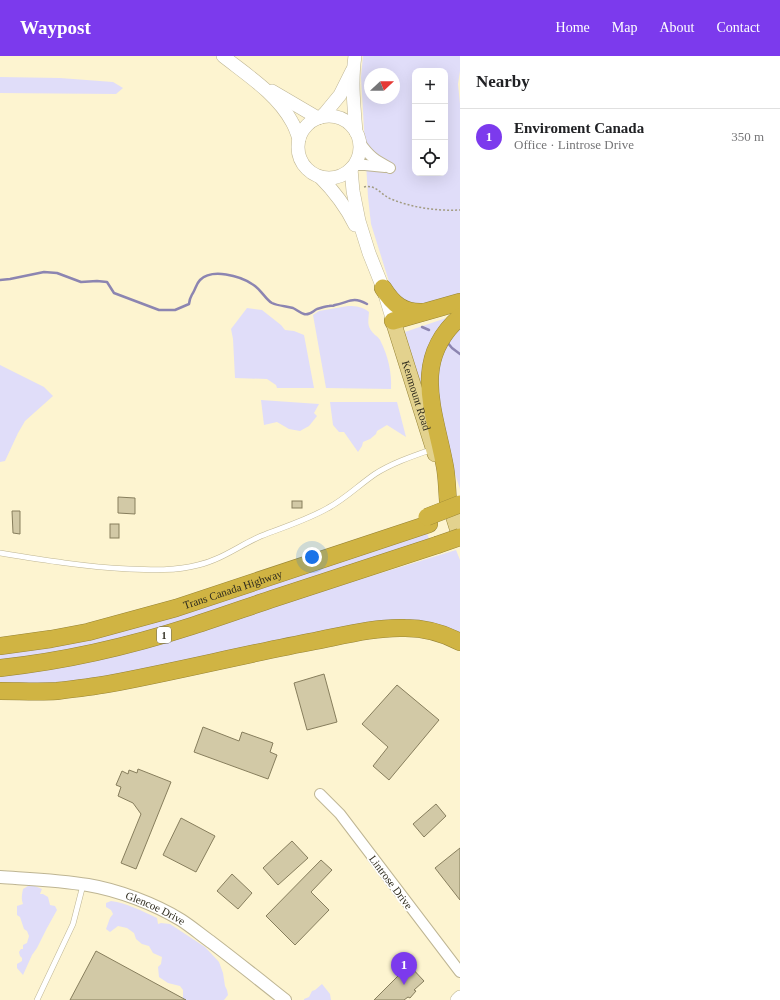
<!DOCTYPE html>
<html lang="en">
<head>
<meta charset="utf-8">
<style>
	:root { --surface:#fff; --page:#f2f2f2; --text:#202124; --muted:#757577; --line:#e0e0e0; --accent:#7c3aed }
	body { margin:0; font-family:"Times New Roman",serif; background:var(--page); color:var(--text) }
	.controls { position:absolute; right:12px; top:12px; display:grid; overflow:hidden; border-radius:8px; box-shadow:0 4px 16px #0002 }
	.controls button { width:36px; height:36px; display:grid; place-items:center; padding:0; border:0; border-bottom:1px solid var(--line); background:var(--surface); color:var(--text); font:20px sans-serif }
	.compass { position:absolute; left:364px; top:12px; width:36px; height:36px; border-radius:50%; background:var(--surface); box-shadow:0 4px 16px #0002; rotate:68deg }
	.you { position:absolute; left:312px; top:501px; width:14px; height:14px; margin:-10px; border:3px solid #fff; border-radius:50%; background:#1a73e8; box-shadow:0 0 0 6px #1a73e833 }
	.badge { display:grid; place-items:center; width:26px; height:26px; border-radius:50%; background:var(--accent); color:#fff; font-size:13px; font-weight:700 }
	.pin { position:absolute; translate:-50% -33px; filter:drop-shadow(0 1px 2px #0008) }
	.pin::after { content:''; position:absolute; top:21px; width:14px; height:12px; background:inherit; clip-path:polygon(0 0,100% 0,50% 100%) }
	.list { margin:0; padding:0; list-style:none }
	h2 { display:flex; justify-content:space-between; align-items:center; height:52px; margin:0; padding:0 16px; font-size:17px }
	h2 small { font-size:13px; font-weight:400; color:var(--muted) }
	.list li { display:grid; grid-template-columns:26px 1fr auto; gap:12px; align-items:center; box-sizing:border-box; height:56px; padding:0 16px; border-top:1px solid var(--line) }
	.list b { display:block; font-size:15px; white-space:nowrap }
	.list p { margin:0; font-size:13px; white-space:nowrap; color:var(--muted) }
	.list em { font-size:13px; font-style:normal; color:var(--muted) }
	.icon { flex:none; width:22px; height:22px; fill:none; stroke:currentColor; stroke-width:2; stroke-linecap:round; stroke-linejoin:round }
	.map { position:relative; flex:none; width:460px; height:944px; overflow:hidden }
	header { display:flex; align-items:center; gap:24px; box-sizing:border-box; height:56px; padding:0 20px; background:var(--accent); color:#fff }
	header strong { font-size:19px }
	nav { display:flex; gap:22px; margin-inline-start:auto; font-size:14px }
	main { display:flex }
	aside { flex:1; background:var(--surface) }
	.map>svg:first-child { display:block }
</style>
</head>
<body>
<header>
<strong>Waypost</strong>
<nav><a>Home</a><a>Map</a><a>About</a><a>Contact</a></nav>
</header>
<main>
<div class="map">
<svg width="460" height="944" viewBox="0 0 460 944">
	<rect width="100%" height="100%" fill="#fdf4d0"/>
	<!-- green -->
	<g fill="#e0ddf9" fill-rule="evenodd">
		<path d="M363,0H460V15L458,28L460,48V240L411,250L391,232L371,168L368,141L361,21ZM415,15H445V117H415ZM370,18H394V42H370Z"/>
		<polygon points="0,21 60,22 113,26 123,32 116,38 0,37"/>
		<path d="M348,250C357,250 363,251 369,256C368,268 367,271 375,279C378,281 380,283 381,286C388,300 392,317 391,333L326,332L313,259L319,255Z"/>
		<polygon points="247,252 262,254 281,269 285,274 294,275 304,279 314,332 277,332 276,329 267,323 235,322 233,283 231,273"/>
		<polygon points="452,260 426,346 405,276"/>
		<polygon points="460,267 460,433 445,388 435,319 451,277"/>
		<polygon points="0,309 44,331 53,340 25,365 18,377 5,405 0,406"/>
		<polygon points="261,344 319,348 314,357 317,360 309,370 300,375 289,373 277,366 264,369"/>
		<polygon points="330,346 397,346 406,381 387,369 377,375 376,378 370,383 363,386 362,390 358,396 344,376 339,376 333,369"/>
		<polygon points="427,476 429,484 182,567 114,585 0,606 0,597"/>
		<polygon points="456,494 460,504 460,582 434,572 90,628 0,632 0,617 283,547"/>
		<path d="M28,830H35L42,833L40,838H43L48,841L50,849L55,850L57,854L47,872L37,892L32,899L23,919L17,912V908L22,905V902L20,900L19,896L21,893H23V889L27,887L29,880L27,875L24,873L20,861L17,859V850L23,848C21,842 22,839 23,833Z"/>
		<path d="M111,845C127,847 142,855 157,862L158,868L161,867L170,868L205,891L219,906L223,917L225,930L227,934L228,939L224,944H183V934L180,930L168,927L159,921L158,911L161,908L162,901L153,897L149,890L142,888L136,883L134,877L127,872L118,870L110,876L106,873L110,862L113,858L111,854L106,851V847Z"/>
		<polygon points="322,928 330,938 331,944 304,944 304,943 309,941 312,935 315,934"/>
	</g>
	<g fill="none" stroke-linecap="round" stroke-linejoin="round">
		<!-- stream -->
		<g stroke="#8c85b1" stroke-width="2.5">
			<path d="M0,224L10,223L44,216L57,217L81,226L97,225L107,226L114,237L159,254H175L189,248C190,240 191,241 194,235C196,231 197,227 200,224C212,212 240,220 252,228C261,233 265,243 272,247C278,250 286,250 293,252C297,254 300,257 304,258C309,260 313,255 317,253C321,252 326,250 329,250C334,249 330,251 335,249C350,246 352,240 367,248"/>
			<polyline points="422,271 429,274"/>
			<polyline points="447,286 452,292 460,298"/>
		</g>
	</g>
	<!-- building -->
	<g fill="#d2c9a6" stroke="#877e5d">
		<polygon points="118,441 135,442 135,458 118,457"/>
		<rect x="292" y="445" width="10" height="7"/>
		<polygon points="12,455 20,455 20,478 13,477"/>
		<rect x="110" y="468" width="9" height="14"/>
		<polygon points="324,618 337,666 307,674 294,627"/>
		<polygon points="397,629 439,664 389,724 373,710 388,691 362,668"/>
		<polygon points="203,671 239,685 242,676 273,687 270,696 277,699 268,723 194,696"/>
		<polygon points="138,713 171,726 136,813 121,807 141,758 133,747 118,740 121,731 116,729 122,715 128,718 129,714 137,717"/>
		<polygon points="436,748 446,760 424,781 413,768"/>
		<polygon points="181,762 215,780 196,816 163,799"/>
		<polygon points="292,785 308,802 278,829 263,812"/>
		<polygon points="460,792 460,844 435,812"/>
		<polygon points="321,804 332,814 311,836 329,854 295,889 266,860"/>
		<polygon points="232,818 252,837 238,853 217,835"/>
		<polygon points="96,895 186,944 70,944"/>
		<polygon points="409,909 424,925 414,934 416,935 410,942 408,941 404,944 374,944"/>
	</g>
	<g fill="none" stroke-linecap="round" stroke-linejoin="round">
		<defs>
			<g id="service">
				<path d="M0,497C43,504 86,511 129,513C152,514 176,515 198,509C221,504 240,489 261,480C284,471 307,464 328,452C345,443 359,429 375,418C392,407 413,400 433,393"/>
				<polyline points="37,944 73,868 83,829"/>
			</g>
			<g id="minor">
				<path d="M360,87C370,101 375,104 390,112"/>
				<polyline points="355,109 365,109 385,111"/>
				<polyline points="320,738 340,758 460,916"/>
			</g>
			<g id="tertiary">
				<path id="s1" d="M0,821C29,823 59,824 88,829C118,834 155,848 181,864C192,871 201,879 211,886C236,905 261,925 285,944"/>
			</g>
			<g id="secondary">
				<path d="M223,0C247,19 277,38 292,66C295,71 297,77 299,83"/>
				<path d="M355,0C351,25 354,51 356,76"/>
				<polyline points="272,35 318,62"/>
				<circle cx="329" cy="91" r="31"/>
				<polyline points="321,61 326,56 340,39 352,15"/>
				<polyline points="351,113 353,135 359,165 369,197 383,232 393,265"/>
				<path d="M320,121C334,135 346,151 355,169"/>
				<polyline points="457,944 460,941"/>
			</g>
			<g id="primary">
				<path id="s2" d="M393,265L435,398"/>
				<polyline points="447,440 460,482"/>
			</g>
			<g id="motorway">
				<path d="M383,232C393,248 403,257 423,256"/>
				<polyline points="393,265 460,246"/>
				<path d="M448,445C447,433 447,422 445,411C435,356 410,305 460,261"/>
				<path id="s3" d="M0,590L51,583L88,576L176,552L429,468"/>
				<path d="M0,612C65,605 130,590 192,570C220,561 248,551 275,542C329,524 383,507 437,489"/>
				<path d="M0,635C19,635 39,636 57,635C74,633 91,631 108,628C178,615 246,598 315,585C345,579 375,571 405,572C424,572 443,577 460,586"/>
			</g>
		</defs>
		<!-- service casing -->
		<use href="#service" stroke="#beb593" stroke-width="6"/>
		<!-- minor casing -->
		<use href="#minor" stroke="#beb593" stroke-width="12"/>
		<!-- tertiary casing -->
		<use href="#tertiary" stroke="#beb593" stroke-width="14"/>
		<!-- secondary casing -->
		<use href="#secondary" stroke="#beb593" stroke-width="14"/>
		<!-- primary casing -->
		<use href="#primary" stroke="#978436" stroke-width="16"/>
		<!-- motorway casing -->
		<use href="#motorway" stroke="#978436" stroke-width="18"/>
		<!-- path -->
		<path stroke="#a29c82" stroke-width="1.5" stroke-dasharray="2 2" stroke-linecap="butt" d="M364,131C376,128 381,139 391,143C413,152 437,155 460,154"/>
		<!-- service -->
		<use href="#service" stroke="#fff" stroke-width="5"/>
		<!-- minor -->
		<use href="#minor" stroke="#fff" stroke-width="10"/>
		<!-- tertiary -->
		<use href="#tertiary" stroke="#fff" stroke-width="12"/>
		<!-- secondary -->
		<use href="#secondary" stroke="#fff" stroke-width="13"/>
		<!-- primary -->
		<use href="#primary" stroke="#e3d28e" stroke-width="15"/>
		<!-- motorway -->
		<use href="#motorway" stroke="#d0b443" stroke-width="17"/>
		<defs>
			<g id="motorway-bridge">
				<polyline points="427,461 460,448"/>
				<polyline points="437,489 460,481"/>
			</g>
		</defs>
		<!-- motorway-bridge casing -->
		<use href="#motorway-bridge" stroke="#978436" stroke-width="18" stroke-linecap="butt"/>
		<!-- motorway-bridge -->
		<use href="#motorway-bridge" stroke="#d0b443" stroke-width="17"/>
	</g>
	<g text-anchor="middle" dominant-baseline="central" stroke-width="3.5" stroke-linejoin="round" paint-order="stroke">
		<!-- shield labels -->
		<rect fill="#fff" stroke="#6d6b61" stroke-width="1" x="157" y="571" width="14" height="16" rx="3"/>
		<g font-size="10" font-weight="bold" fill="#2e2b1d">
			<text x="164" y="579">1</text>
		</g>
		<!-- street labels -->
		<g font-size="11" fill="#2e2b1d" stroke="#fff">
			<text stroke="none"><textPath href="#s2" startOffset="78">Kenmount Road</textPath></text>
			<text stroke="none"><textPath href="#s3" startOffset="240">Trans Canada Highway</textPath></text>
			<text transform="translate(391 826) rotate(53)">Lintrose Drive</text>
			<text stroke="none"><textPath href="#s1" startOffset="160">Glencoe Drive</textPath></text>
		</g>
	</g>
</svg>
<div class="controls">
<button>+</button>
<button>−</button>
<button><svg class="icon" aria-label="locate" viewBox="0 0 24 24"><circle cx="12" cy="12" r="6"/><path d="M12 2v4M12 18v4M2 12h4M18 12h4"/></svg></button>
</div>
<svg class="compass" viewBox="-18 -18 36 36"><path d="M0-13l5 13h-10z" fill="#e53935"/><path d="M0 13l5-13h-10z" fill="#757577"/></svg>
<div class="you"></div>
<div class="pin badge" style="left:404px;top:929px">1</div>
</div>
<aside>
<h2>Nearby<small></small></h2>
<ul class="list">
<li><span class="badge">1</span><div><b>Enviroment Canada</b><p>Office · Lintrose Drive</p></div><em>350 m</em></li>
</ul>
</aside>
</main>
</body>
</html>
